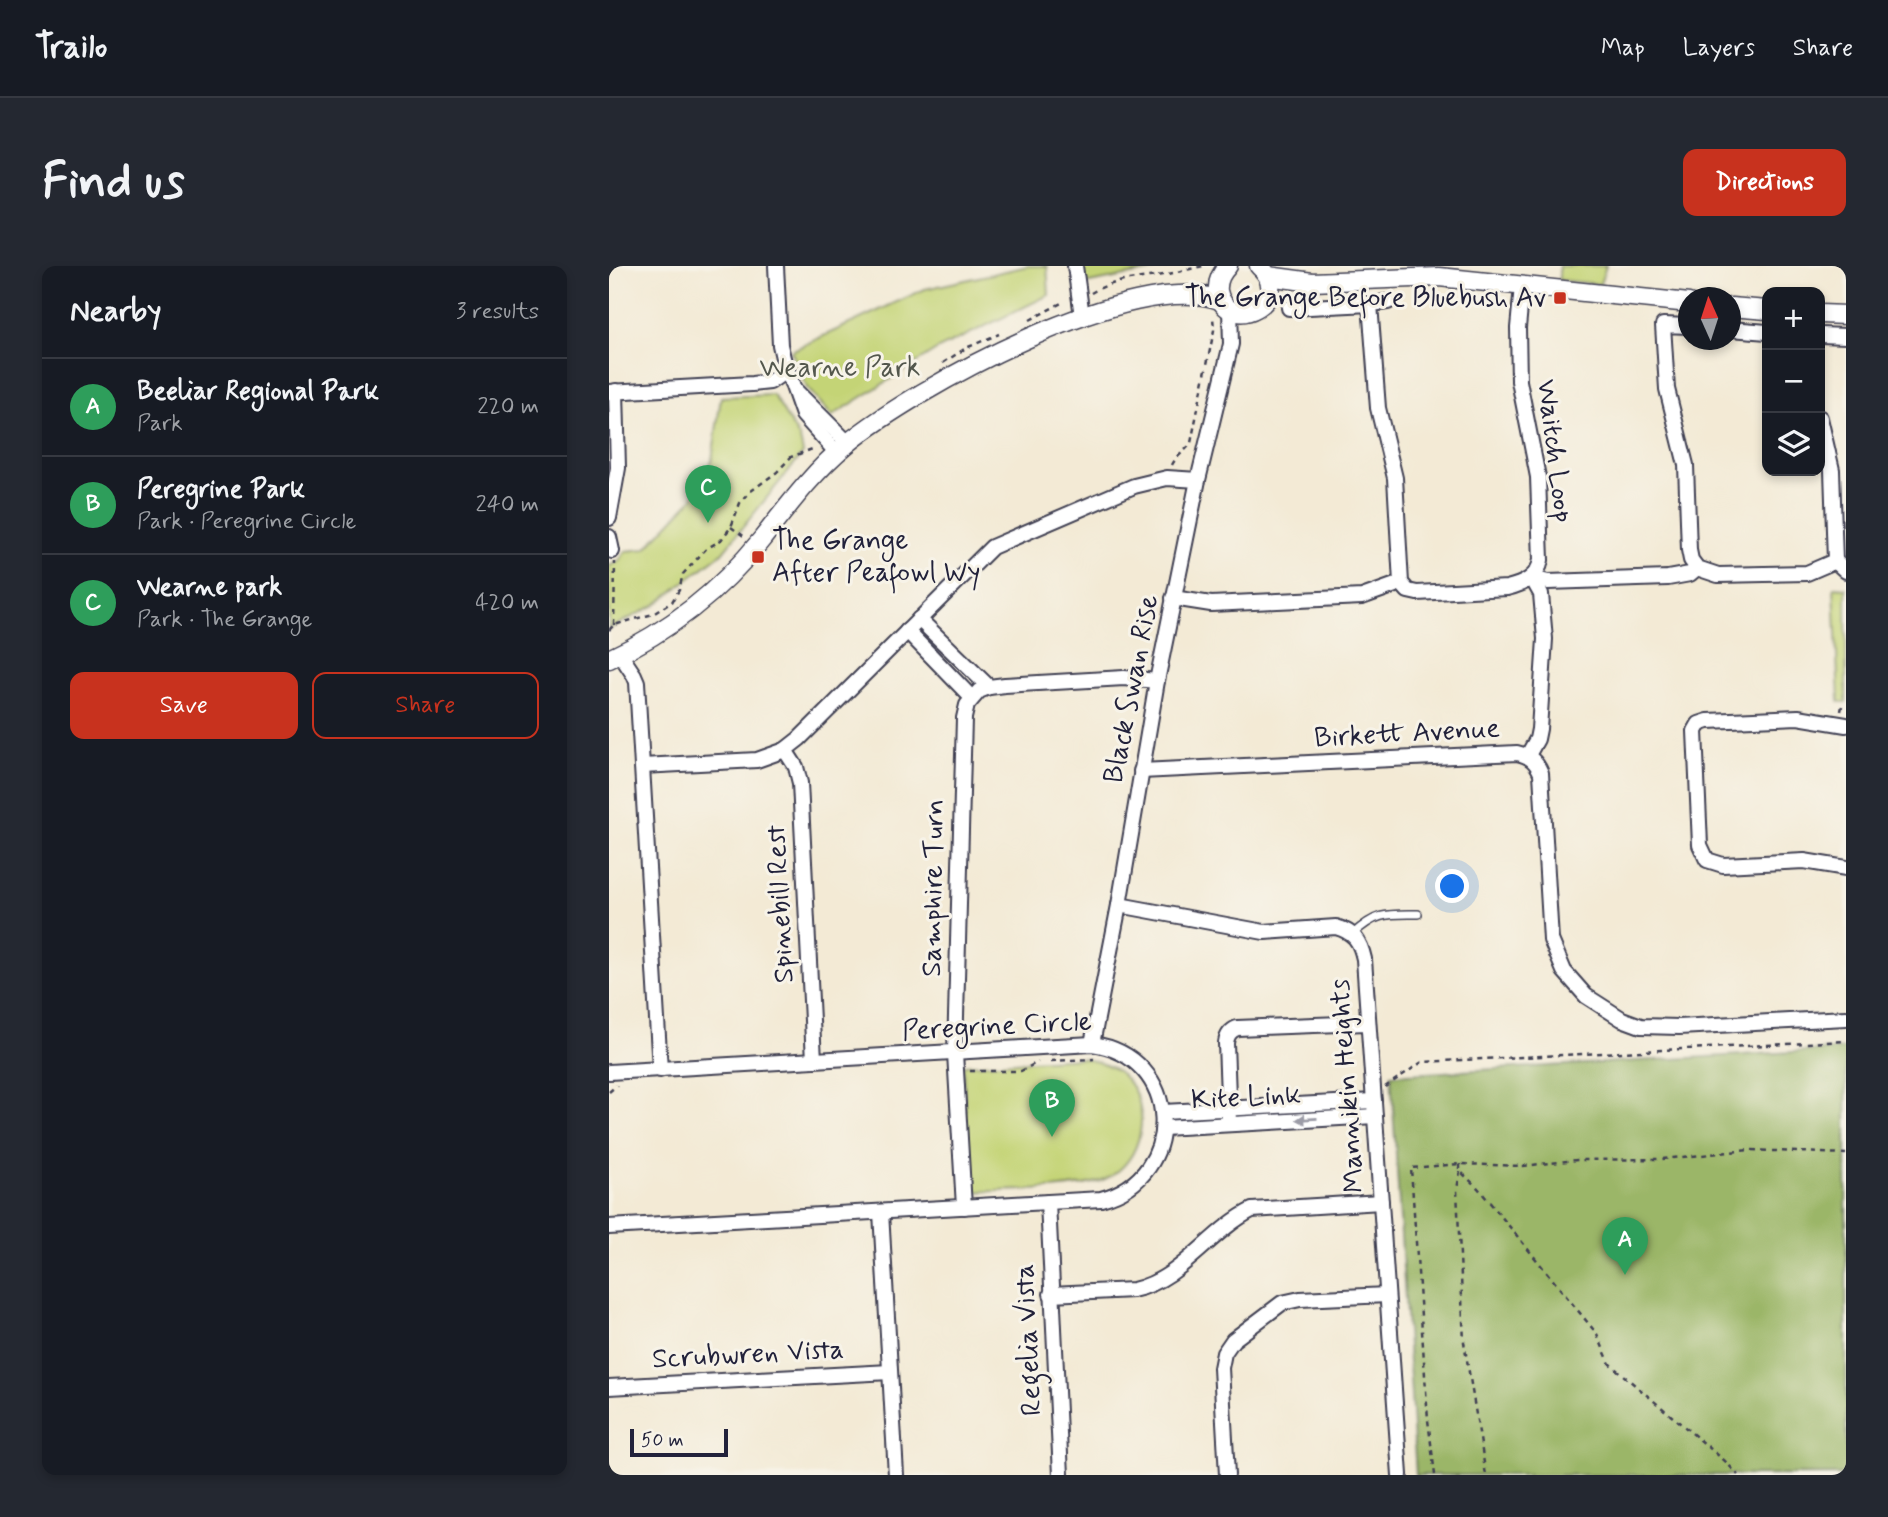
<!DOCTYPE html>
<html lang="en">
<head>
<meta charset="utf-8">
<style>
	:root { --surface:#171b24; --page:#242831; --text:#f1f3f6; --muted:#9ea1a6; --line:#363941; --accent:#c8321e }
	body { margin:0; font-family:Mynerve,sans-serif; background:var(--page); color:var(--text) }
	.controls { position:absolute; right:21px; top:21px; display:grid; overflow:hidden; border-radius:14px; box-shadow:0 4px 10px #0003 }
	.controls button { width:63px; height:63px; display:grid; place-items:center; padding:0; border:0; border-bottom:2px solid var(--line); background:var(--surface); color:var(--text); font:35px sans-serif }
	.compass { position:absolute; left:1069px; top:21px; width:63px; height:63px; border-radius:50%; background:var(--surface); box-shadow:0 4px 10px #0003; rotate:357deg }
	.scale { position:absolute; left:21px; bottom:18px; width:98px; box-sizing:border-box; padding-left:7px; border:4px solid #22223b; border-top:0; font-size:19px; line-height:24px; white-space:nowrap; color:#22223b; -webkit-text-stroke:5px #f7f3e8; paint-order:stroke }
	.you { position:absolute; left:844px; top:621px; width:24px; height:24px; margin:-18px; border:5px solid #fff; border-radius:50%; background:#1a73e8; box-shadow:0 0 0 10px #1a73e833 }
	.badge { display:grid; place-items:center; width:46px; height:46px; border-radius:50%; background:var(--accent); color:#fff; font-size:23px; font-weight:700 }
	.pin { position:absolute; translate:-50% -58px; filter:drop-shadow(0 2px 4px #0008) }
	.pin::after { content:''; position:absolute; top:37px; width:24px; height:21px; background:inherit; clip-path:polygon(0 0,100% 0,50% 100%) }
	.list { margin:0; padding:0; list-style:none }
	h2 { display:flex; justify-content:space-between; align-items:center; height:91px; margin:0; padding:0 28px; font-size:30px }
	h2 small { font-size:23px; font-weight:400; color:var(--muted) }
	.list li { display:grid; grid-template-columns:46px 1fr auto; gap:21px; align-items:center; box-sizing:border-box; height:98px; padding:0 28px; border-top:2px solid var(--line) }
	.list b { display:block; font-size:26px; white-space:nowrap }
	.list p { margin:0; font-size:23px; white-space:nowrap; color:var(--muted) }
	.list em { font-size:23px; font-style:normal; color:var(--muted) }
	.actions { display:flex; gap:14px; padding:21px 28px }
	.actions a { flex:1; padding:16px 0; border:2px solid var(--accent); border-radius:14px; text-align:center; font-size:24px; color:var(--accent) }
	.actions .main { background:var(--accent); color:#fff }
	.icon { flex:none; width:38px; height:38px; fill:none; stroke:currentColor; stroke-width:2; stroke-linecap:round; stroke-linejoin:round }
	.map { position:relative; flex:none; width:1237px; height:1209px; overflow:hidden; border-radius:14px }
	header { display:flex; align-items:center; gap:42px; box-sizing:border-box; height:98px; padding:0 35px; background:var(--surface); border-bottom:2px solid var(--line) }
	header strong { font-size:33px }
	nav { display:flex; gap:38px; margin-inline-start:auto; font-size:24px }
	.intro { display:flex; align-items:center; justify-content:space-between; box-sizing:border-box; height:168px; padding:0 42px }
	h1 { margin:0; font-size:49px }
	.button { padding:18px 32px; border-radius:14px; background:var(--accent); color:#fff; font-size:24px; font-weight:700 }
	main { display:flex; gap:42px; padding:0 42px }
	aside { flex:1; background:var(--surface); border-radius:14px; box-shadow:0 4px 10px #0003 }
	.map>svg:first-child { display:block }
</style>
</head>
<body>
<header>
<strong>Trailo</strong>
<nav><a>Map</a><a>Layers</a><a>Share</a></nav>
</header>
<div class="intro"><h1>Find us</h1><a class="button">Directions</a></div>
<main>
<aside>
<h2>Nearby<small>3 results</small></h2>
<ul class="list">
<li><span class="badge" style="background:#2e9e5b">A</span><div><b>Beeliar Regional Park</b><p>Park</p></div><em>220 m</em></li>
<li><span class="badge" style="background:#2e9e5b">B</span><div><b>Peregrine Park</b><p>Park · Peregrine Circle</p></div><em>240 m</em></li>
<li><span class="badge" style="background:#2e9e5b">C</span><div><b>Wearne park</b><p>Park · The Grange</p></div><em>420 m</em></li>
</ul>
<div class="actions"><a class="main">Save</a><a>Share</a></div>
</aside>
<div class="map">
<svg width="1237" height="1209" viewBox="0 0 1237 1209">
	<rect width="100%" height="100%" fill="#f7f3e8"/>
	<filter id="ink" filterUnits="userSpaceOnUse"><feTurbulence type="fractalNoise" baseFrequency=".0143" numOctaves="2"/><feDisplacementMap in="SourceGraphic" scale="14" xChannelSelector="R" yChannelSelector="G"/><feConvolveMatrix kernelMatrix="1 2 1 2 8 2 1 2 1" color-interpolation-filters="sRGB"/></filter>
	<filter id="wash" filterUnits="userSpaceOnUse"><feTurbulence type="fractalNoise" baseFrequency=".00686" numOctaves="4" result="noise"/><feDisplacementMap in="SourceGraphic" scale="28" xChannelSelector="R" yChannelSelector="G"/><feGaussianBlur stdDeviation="1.57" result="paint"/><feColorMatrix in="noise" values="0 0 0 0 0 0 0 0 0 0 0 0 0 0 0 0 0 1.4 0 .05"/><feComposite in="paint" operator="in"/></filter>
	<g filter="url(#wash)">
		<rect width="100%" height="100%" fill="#f3ead5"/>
		<!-- green -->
		<g fill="#c4d476" stroke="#737b58" stroke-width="2">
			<polygon points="419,0 438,0 440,29 329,83 223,150 198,122 182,85 316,23"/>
			<polygon points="468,0 568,0 470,19"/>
			<polygon points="950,0 997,0 991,18 950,14"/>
			<polygon points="164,129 191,173 194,187 113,287 46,339 0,363 0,300 9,296 17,285 36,283 84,232 103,194 112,131"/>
			<polygon points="1225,321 1237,322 1237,436 1230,436"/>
			<path d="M473,792C488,796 505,799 516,812C544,841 534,895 498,912C470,926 394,924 360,926L354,799Z"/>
		</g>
		<!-- forest -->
		<polygon fill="#9bb667" stroke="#5e6c51" stroke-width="2" points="1237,783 1237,1209 807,1209 782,809"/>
	</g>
	<g filter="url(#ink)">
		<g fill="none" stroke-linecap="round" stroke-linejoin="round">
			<defs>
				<path id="service" d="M744,668C768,646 778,648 809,648"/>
				<g id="minor">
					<polyline points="167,0 171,79 174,92 194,149 228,187"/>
					<polyline points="466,0 473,50"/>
					<polyline points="761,38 779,36"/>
					<path d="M680,42L761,38L769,142L786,212L792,317L799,325L808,327L898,322C914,318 929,312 932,294L929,211L910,115L909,62L913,20"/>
					<polyline points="1080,60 1054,59 1058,123 1077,199 1080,284 1082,294 1088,302 1109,309 1198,307 1226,295 1237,305"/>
					<polyline points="1122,63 1158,66"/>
					<polyline points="1211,69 1237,70"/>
					<polyline points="187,125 239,177"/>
					<polyline points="0,126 143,118 161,116 178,104"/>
					<polyline points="1211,152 1223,204 1226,295"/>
					<polyline points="0,252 9,202 7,125"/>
					<polyline points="0,271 3,285"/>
					<polyline points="923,312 939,316 1059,312 1081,308 1088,302"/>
					<polyline points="564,332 602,338 753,331 792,317"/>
					<polyline points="310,353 380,421"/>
					<polyline points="298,365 363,432"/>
					<polyline points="11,388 25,409 28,416 51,804"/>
					<polyline points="1237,459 1189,451 1099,455 1090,458 1086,465 1091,579 1098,594 1114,599 1195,595 1237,602"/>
					<polyline points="176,484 187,501 191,517 205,794"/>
					<polyline points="919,489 928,473 930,463 936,373 932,328 923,312"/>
					<polyline points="33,500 148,494 176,484 190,473 383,281 525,220 558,212 589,214"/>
					<path d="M532,505L908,487C921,490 927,495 932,507L942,674L955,705L977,730L1013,753L1032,760L1070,761L1237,752"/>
					<path d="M510,639L655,666L727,661C745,666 751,675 755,693L791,1209"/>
					<polyline points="483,778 510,639 548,415 589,214 622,78 621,43"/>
					<path d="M0,806L483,778C573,790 578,911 492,933L0,961"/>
					<polyline points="554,846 765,835"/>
					<path d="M620,857L617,777C618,769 621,765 628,762L758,757"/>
					<polyline points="554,862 766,850"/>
					<polyline points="439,936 452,1209"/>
					<polyline points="355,941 346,787 355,452 358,439 370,425 380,421 396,419 515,412 548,415"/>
					<polyline points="272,946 287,1209"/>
					<path d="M442,1028L524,1024C572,1014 601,965 643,944L772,936"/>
					<polyline points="0,1121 281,1106"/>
					<polyline points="618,1209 612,1102 615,1087 624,1074 673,1037 691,1033 778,1029"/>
				</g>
				<g id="tertiary">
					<path d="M619,0C612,7 608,15 609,25C618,71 688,33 650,0"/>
					<polyline points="659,10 703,16 830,11 1080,37"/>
					<polyline points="1122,41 1158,44"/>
					<polyline points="1211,48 1237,49"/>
					<path d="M0,393C61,365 111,325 153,273C179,240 205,205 238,178C306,122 527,0 613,35"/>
				</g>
			</defs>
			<!-- service casing -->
			<use href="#service" stroke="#414052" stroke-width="10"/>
			<!-- minor casing -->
			<use href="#minor" stroke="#414052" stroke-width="18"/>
			<!-- tertiary casing -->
			<use href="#tertiary" stroke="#414052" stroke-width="21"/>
			<!-- path -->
			<g stroke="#414052" stroke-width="2.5" stroke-dasharray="5 5" stroke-linecap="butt">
				<path d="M482,27C500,16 519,14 540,11C558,9 576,4 594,0"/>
				<polyline points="421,54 456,35"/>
				<polyline points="334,97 357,82 390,68"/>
				<path d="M563,199C567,190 576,186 582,177L605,64L604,51"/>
				<polyline points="122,261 136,271"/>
				<polyline points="5,359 6,296"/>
				<polyline points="0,364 5,359 44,348 63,336 70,324 74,308 97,283 112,274 122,261 131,237 142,225 168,206 182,191 206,182"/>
				<polyline points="1232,445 1233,440 1237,440"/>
				<polyline points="442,795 485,793"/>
				<polyline points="361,805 412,805 429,796"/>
				<polyline points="776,821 813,796 1237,775"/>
				<polyline points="0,826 8,819"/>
				<polyline points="851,898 851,905 869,922 988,1068 1001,1098 1116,1195 1129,1209"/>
				<polyline points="851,905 848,924 855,1076 877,1209"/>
				<polyline points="826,1209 819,1154 802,902 851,898 914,900 968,894 1053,893 1141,884 1237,888"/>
			</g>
			<!-- service -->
			<use href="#service" stroke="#fff" stroke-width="7"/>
			<!-- minor -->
			<use href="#minor" stroke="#fff" stroke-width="14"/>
			<!-- tertiary -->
			<use href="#tertiary" stroke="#fff" stroke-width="18"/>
		</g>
		<!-- one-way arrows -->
		<defs><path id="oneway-solid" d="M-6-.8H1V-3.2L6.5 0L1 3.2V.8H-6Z" transform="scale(1.75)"/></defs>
		<use fill="#9c9ca7" href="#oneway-solid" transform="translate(698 853) rotate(177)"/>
	</g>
	<!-- markers -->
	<g fill="#c8321e" stroke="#f7f3e8" stroke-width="2.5">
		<rect x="944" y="25" width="14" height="14" rx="3.5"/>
		<rect x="142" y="284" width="14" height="14" rx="3.5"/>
	</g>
	<g text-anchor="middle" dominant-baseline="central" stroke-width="6" stroke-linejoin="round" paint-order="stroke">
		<!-- poi labels -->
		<g font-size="28" fill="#22223b" stroke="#f7f3e8" text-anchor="end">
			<text x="937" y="32">The Grange Before Bluebush Av</text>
			<text x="163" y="275" text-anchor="start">The Grange<tspan x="163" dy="32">After Peafowl Wy</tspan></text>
		</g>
		<!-- park labels -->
		<g font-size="28" fill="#53574d" stroke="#f7f3e8">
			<text x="231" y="102">Wearne Park</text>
		</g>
		<!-- street labels -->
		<g font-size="28" fill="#22223b" stroke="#f7f3e8">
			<text transform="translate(945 185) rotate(83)">Waitch Loop</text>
			<text transform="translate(523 423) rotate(-79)">Black Swan Rise</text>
			<text transform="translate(798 468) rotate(-3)">Birkett Avenue</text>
			<text transform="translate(325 622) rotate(-89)">Samphire Turn</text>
			<text transform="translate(172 638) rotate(-93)">Spinebill Rest</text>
			<text transform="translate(388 761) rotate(-3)">Peregrine Circle</text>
			<text transform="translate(739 820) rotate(-94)">Mannikin Heights</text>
			<text transform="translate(637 832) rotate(-3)">Kite Link</text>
			<text transform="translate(420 1074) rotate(-93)">Regelia Vista</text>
			<text transform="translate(139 1089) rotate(-3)">Scrubwren Vista</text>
		</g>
	</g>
</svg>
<div class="controls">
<button>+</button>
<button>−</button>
<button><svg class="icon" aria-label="layers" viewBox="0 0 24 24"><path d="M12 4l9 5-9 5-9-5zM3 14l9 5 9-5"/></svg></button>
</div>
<svg class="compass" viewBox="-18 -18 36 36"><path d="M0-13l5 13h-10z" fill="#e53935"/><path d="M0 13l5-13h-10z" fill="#9ea1a6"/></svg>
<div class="scale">50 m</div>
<div class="you"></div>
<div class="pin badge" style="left:1016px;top:1009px;background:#2e9e5b">A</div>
<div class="pin badge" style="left:443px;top:871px;background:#2e9e5b">B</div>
<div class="pin badge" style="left:99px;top:257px;background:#2e9e5b">C</div>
</div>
</main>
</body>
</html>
